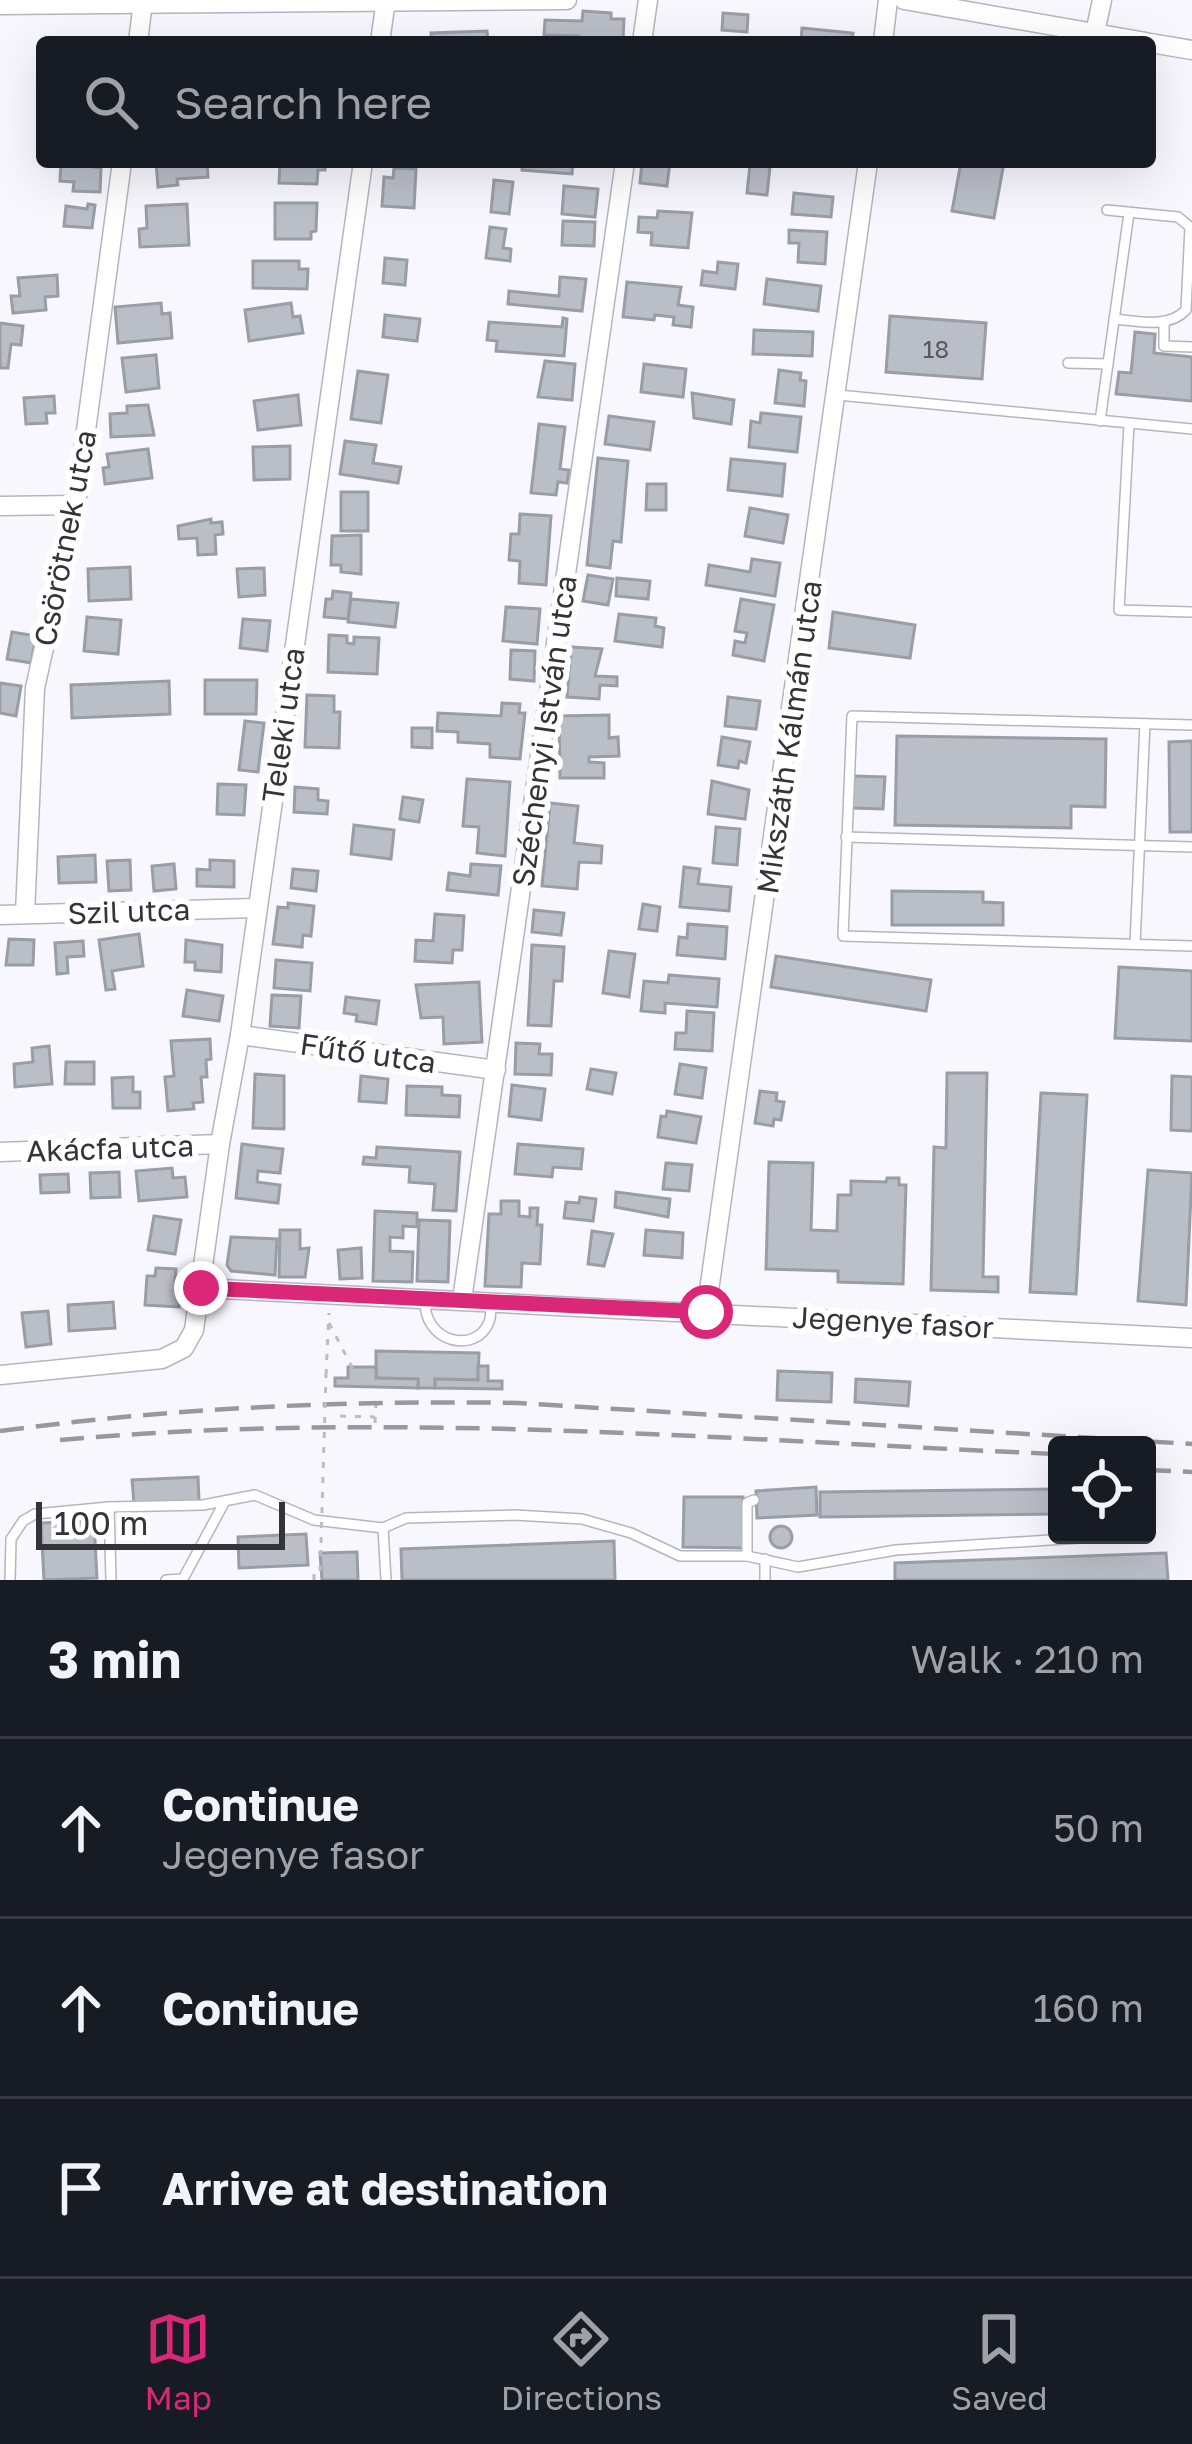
<!DOCTYPE html>
<html lang="en">
<head>
<meta charset="utf-8">
<style>
	:root { --surface:#171b24; --page:#20242c; --text:#f1f3f6; --muted:#9ea1a6; --line:#363941; --accent:#db2777 }
	body { margin:0; font-family:"Golos Text",sans-serif; background:var(--page); color:var(--text) }
	.controls { position:absolute; right:36px; bottom:36px; display:grid; overflow:hidden; border-radius:12px; box-shadow:0 12px 48px #0002 }
	.controls button { width:108px; height:108px; display:grid; place-items:center; padding:0; border:0; border-bottom:3px solid var(--line); background:var(--surface); color:var(--text); font:60px sans-serif }
	.scale { position:absolute; left:36px; bottom:30px; width:249px; box-sizing:border-box; padding-left:12px; border:6px solid #343438; border-top:0; font-size:33px; line-height:42px; white-space:nowrap; color:#343438; -webkit-text-stroke:9px #fff; paint-order:stroke }
	.stop { position:absolute; width:36px; height:36px; margin:-27px; border:9px solid #db2777; border-radius:50%; background:#fff }
	.stop.end { background:#db2777; border-color:#fff; box-shadow:0 3px 12px #0008 }
	.list { margin:0; padding:0; list-style:none }
	h2 { display:flex; justify-content:space-between; align-items:center; height:156px; margin:0; padding:0 48px; font-size:51px }
	h2 small { font-size:39px; font-weight:400; color:var(--muted) }
	.list li { display:grid; grid-template-columns:78px 1fr auto; gap:36px; align-items:center; box-sizing:border-box; height:180px; padding:0 48px; border-top:3px solid var(--line) }
	.list b { display:block; font-size:45px; white-space:nowrap }
	.list p { margin:0; font-size:39px; white-space:nowrap; color:var(--muted) }
	.list em { font-size:39px; font-style:normal; color:var(--muted) }
	.icon { flex:none; width:66px; height:66px; fill:none; stroke:currentColor; stroke-width:2; stroke-linecap:round; stroke-linejoin:round }
	.map { position:relative; flex:none; width:1192px; height:1580px; overflow:hidden }
	.search { position:absolute; background:var(--surface); box-shadow:0 12px 48px #0002; left:36px; right:36px; top:36px; height:132px; display:flex; align-items:center; gap:30px; box-sizing:border-box; padding:0 42px; border-radius:12px; color:var(--muted); font-size:45px }
	.sheet { height:696px; background:var(--surface) }
	nav { display:flex; justify-content:space-around; align-items:center; box-sizing:border-box; height:168px; border-top:3px solid var(--line); background:var(--surface); font-size:33px; color:var(--muted) }
	nav a { display:grid; justify-items:center; gap:6px }
	nav .on { color:var(--accent) }
	.map>svg:first-child { display:block }
</style>
</head>
<body>
<div class="map">
<svg width="1192" height="1580" viewBox="0 0 1192 1580">
	<rect width="100%" height="100%" fill="#f7f7fd"/>
	<!-- building -->
	<g fill="#babec7" stroke="#999ea6" stroke-width="3">
		<polygon points="583,11 611,13 611,19 624,19 623,41 579,42 579,36 544,35 545,20 582,21"/>
		<polygon points="723,13 748,15 747,32 722,30"/>
		<polygon points="802,28 853,33 852,42 801,42"/>
		<polygon points="487,31 488,42 432,42 431,33"/>
		<polygon points="61,162 101,168 100,192 73,191 74,182 60,181"/>
		<polygon points="156,162 207,162 208,177 177,179 178,185 158,187"/>
		<polygon points="280,162 325,162 325,170 318,170 317,184 279,183"/>
		<polygon points="522,162 573,162 572,174 522,170"/>
		<polygon points="642,162 670,162 667,186 640,183"/>
		<polygon points="961,162 1004,162 994,218 952,211"/>
		<polygon points="750,165 770,167 767,195 747,193"/>
		<polygon points="394,168 416,169 414,208 382,206 384,177 393,178"/>
		<polygon points="494,180 513,182 509,214 491,212"/>
		<polygon points="564,186 598,189 595,217 562,214"/>
		<polygon points="794,193 833,197 831,217 792,214"/>
		<polygon points="275,203 317,203 316,231 311,232 311,239 275,239"/>
		<polygon points="88,204 95,205 92,228 64,226 66,206 87,209"/>
		<polygon points="187,204 189,245 140,247 139,229 147,228 146,206"/>
		<polygon points="658,211 692,213 688,248 651,245 652,233 638,232 639,217 657,218"/>
		<polygon points="563,221 595,222 594,246 562,245"/>
		<polygon points="490,227 506,229 503,248 511,249 510,261 486,258"/>
		<polygon points="789,230 827,232 825,264 798,262 799,243 789,243"/>
		<polygon points="385,258 407,260 405,285 383,283"/>
		<polygon points="253,261 299,261 299,269 308,269 307,289 253,288"/>
		<polygon points="718,262 738,264 735,289 701,285 703,271 717,273"/>
		<polygon points="57,275 58,296 45,297 46,310 13,313 11,296 20,296 18,278"/>
		<polygon points="560,277 586,279 582,311 508,304 509,291 559,296"/>
		<polygon points="767,279 821,286 818,311 764,304"/>
		<polygon points="627,282 681,287 678,305 693,307 691,327 673,325 674,317 655,315 654,320 623,317"/>
		<polygon points="161,303 162,314 170,313 172,338 118,343 115,307"/>
		<polygon points="291,303 293,317 300,316 303,333 249,341 245,310"/>
		<polygon points="385,315 420,319 417,341 383,337"/>
		<polygon points="890,316 986,323 982,379 886,372"/>
		<polygon points="563,318 567,319 564,356 496,351 497,341 487,340 489,322 562,327"/>
		<polygon points="0,323 23,326 21,345 11,344 8,368 0,368"/>
		<polygon points="754,330 813,332 812,356 753,354"/>
		<polygon points="1135,332 1155,334 1154,353 1192,357 1192,401 1116,394 1119,372 1131,373"/>
		<polygon points="156,355 159,388 126,392 122,358"/>
		<polygon points="545,361 575,364 572,400 538,397"/>
		<polygon points="644,364 686,369 683,397 641,392"/>
		<polygon points="779,370 801,373 800,380 806,381 804,406 775,403"/>
		<polygon points="358,371 388,375 381,423 351,419"/>
		<polygon points="692,393 734,400 731,424 694,418"/>
		<polygon points="298,395 301,425 258,430 254,401"/>
		<polygon points="54,396 55,413 46,413 47,423 26,424 24,398"/>
		<polygon points="148,405 154,435 111,437 110,414 127,413 127,406"/>
		<polygon points="761,413 801,417 797,452 749,447 751,421 760,423"/>
		<polygon points="609,416 654,422 650,450 605,444"/>
		<polygon points="539,424 565,427 560,469 569,470 567,483 558,482 556,495 531,493"/>
		<polygon points="345,441 376,445 373,463 401,467 398,483 340,474"/>
		<polygon points="290,446 290,479 254,480 253,447"/>
		<polygon points="148,449 152,478 105,484 103,468 109,467 107,454"/>
		<polygon points="598,458 628,461 621,542 613,541 610,568 587,565"/>
		<polygon points="731,459 785,464 782,496 728,490"/>
		<polygon points="647,484 666,484 666,510 646,510"/>
		<rect x="341" y="492" width="27" height="39"/>
		<polygon points="750,508 788,515 783,543 745,536"/>
		<polygon points="520,514 551,516 546,585 519,583 520,561 509,560 511,534 519,534"/>
		<polygon points="211,519 211,523 222,522 223,534 215,535 216,554 198,555 197,538 179,539 178,526"/>
		<polygon points="361,535 361,574 341,572 341,565 331,565 332,536"/>
		<polygon points="752,559 780,563 775,596 706,585 709,565 750,572"/>
		<polygon points="130,567 131,599 89,601 88,569"/>
		<polygon points="264,568 265,595 239,597 237,569"/>
		<polygon points="588,575 613,579 608,605 583,601"/>
		<polygon points="617,578 650,581 648,599 616,596"/>
		<polygon points="333,591 351,593 348,619 324,617 326,599 332,599"/>
		<polygon points="351,599 398,603 395,627 348,622"/>
		<polygon points="741,599 774,605 764,661 733,655 735,641 745,643 747,633 735,631"/>
		<polygon points="506,607 540,609 537,644 503,641"/>
		<polygon points="833,612 915,625 910,658 829,648"/>
		<polygon points="619,614 656,618 655,626 664,628 662,647 615,641"/>
		<polygon points="87,617 121,620 118,654 84,651"/>
		<polygon points="243,619 270,621 267,651 240,648"/>
		<polygon points="12,632 36,636 31,663 7,659"/>
		<polygon points="329,635 347,636 347,643 354,644 354,637 379,638 377,674 328,672"/>
		<polygon points="571,647 602,649 595,676 617,677 617,686 600,685 599,699 567,697"/>
		<polygon points="511,650 535,651 534,681 510,679"/>
		<polygon points="205,680 257,680 256,714 205,714"/>
		<polygon points="169,681 170,714 72,718 71,685"/>
		<polygon points="0,683 21,686 16,716 0,713"/>
		<polygon points="307,695 334,696 334,712 340,712 339,748 305,747"/>
		<polygon points="728,697 760,701 756,729 725,726"/>
		<polygon points="502,703 520,704 519,713 525,713 520,759 490,757 490,744 458,742 458,732 437,731 438,713 501,716"/>
		<polygon points="609,715 609,738 618,737 619,756 589,757 589,762 604,763 604,778 560,778 559,716"/>
		<polygon points="245,721 264,723 258,772 239,770"/>
		<polygon points="412,728 432,728 432,748 412,747"/>
		<polygon points="897,736 1106,739 1105,807 1071,806 1071,828 895,825"/>
		<polygon points="722,737 750,742 746,763 739,761 738,768 718,765"/>
		<polygon points="1192,741 1192,832 1170,832 1169,742"/>
		<polygon points="853,776 885,777 883,809 852,808"/>
		<polygon points="467,779 510,782 505,856 477,853 479,827 463,826"/>
		<polygon points="712,781 749,790 745,819 708,814"/>
		<polygon points="218,784 246,785 244,815 217,814"/>
		<polygon points="295,787 318,789 318,800 328,801 327,814 294,812"/>
		<polygon points="403,797 423,800 419,822 400,819"/>
		<polygon points="550,803 578,806 574,843 602,846 601,863 579,862 577,889 542,886"/>
		<polygon points="354,825 394,830 391,859 351,854"/>
		<polygon points="716,827 740,829 737,865 713,863"/>
		<polygon points="95,855 96,882 59,883 58,857"/>
		<polygon points="130,860 131,890 109,891 107,861"/>
		<polygon points="210,860 234,861 234,887 197,886 197,869 210,870"/>
		<polygon points="174,864 176,889 154,891 152,866"/>
		<polygon points="471,864 501,866 498,895 447,890 449,873 470,876"/>
		<polygon points="684,867 700,869 698,884 731,887 729,911 680,907"/>
		<polygon points="293,869 318,871 316,891 291,888"/>
		<polygon points="892,891 983,892 983,902 1003,903 1003,925 892,925"/>
		<polygon points="288,903 314,906 311,936 303,935 302,947 273,944 278,907 288,908"/>
		<polygon points="643,904 660,907 657,931 639,929"/>
		<polygon points="534,910 564,913 561,935 532,932"/>
		<polygon points="435,914 464,916 462,950 453,950 452,963 415,961 416,940 433,941"/>
		<polygon points="688,924 727,927 725,959 677,955 679,937 687,938"/>
		<polygon points="139,934 143,966 112,971 115,989 106,990 99,940"/>
		<polygon points="9,939 34,940 33,965 6,965"/>
		<polygon points="186,940 222,945 221,972 195,970 195,962 185,962"/>
		<polygon points="83,941 84,956 67,957 68,973 57,974 55,943"/>
		<polygon points="532,945 564,947 562,981 554,981 551,1026 528,1025"/>
		<polygon points="609,951 635,954 629,997 603,993"/>
		<polygon points="776,956 931,980 926,1011 771,987"/>
		<polygon points="276,960 312,963 310,991 274,988"/>
		<polygon points="1119,967 1192,971 1192,1041 1115,1038"/>
		<polygon points="669,975 719,979 717,1007 665,1003 665,1013 641,1011 644,981 668,983"/>
		<polygon points="479,982 482,1042 444,1044 443,1017 421,1018 416,985"/>
		<polygon points="187,990 223,996 219,1021 183,1016"/>
		<polygon points="272,995 301,996 299,1028 270,1026"/>
		<polygon points="346,997 379,1001 376,1024 356,1021 357,1015 344,1013"/>
		<polygon points="687,1011 714,1013 712,1051 675,1049 676,1033 686,1033"/>
		<polygon points="210,1039 211,1059 206,1060 207,1077 201,1077 203,1102 193,1103 194,1109 168,1111 165,1077 174,1076 171,1041"/>
		<polygon points="516,1043 540,1044 539,1054 552,1054 551,1075 515,1074"/>
		<polygon points="49,1046 52,1084 15,1087 14,1064 33,1062 32,1048"/>
		<polygon points="66,1062 94,1062 94,1084 65,1084"/>
		<polygon points="680,1064 706,1068 702,1098 675,1094"/>
		<polygon points="591,1069 616,1073 612,1094 587,1089"/>
		<polygon points="947,1073 987,1073 983,1277 998,1277 998,1292 931,1290 934,1147 946,1148"/>
		<polygon points="255,1074 284,1076 284,1129 253,1128"/>
		<polygon points="361,1076 388,1079 386,1103 359,1101"/>
		<polygon points="1172,1076 1192,1077 1192,1131 1171,1130"/>
		<polygon points="133,1077 133,1092 140,1092 140,1108 113,1108 112,1078"/>
		<polygon points="512,1085 545,1089 541,1120 509,1116"/>
		<polygon points="407,1086 442,1087 442,1095 460,1096 459,1117 406,1115"/>
		<polygon points="760,1091 777,1093 776,1101 784,1102 781,1120 774,1119 773,1126 755,1123"/>
		<polygon points="1041,1093 1087,1095 1076,1294 1030,1292"/>
		<polygon points="667,1111 701,1117 696,1143 658,1137 661,1116 666,1117"/>
		<polygon points="242,1144 283,1149 280,1173 258,1171 257,1182 280,1185 278,1203 236,1198"/>
		<polygon points="518,1144 583,1149 581,1169 553,1167 552,1177 515,1174"/>
		<polygon points="377,1147 460,1152 456,1211 433,1210 435,1184 409,1182 410,1167 363,1164 364,1157 376,1158"/>
		<polygon points="769,1162 813,1163 811,1230 837,1231 838,1195 851,1195 851,1181 886,1182 887,1178 899,1178 899,1185 906,1185 903,1284 838,1282 838,1271 766,1269"/>
		<polygon points="666,1163 692,1165 689,1191 663,1189"/>
		<polygon points="172,1168 173,1178 185,1177 187,1197 139,1201 136,1171"/>
		<polygon points="1148,1170 1192,1173 1186,1305 1138,1301"/>
		<polygon points="119,1172 120,1197 91,1198 90,1173"/>
		<polygon points="68,1174 69,1192 41,1193 40,1175"/>
		<polygon points="616,1192 670,1199 668,1217 615,1207"/>
		<polygon points="580,1197 596,1199 593,1221 564,1218 566,1202 579,1203"/>
		<polygon points="501,1201 519,1201 519,1216 530,1217 530,1208 538,1208 537,1225 542,1225 540,1264 522,1263 521,1287 485,1286 489,1214 501,1214"/>
		<polygon points="375,1211 417,1213 417,1227 403,1226 403,1238 390,1237 390,1251 413,1252 412,1282 373,1281"/>
		<polygon points="154,1216 181,1220 175,1254 148,1250"/>
		<polygon points="419,1220 450,1221 448,1282 417,1281"/>
		<polygon points="280,1230 300,1230 300,1249 309,1248 305,1277 279,1277"/>
		<polygon points="646,1230 683,1233 682,1258 644,1255"/>
		<polygon points="592,1231 613,1234 604,1266 588,1264"/>
		<polygon points="231,1237 277,1239 275,1275 231,1271 227,1265"/>
		<polygon points="361,1248 362,1278 340,1279 338,1250"/>
		<polygon points="156,1268 176,1269 175,1281 180,1282 179,1307 145,1305 147,1276 155,1276"/>
		<polygon points="113,1302 115,1328 69,1331 68,1305"/>
		<polygon points="48,1311 51,1344 26,1347 22,1313"/>
		<polygon points="376,1351 479,1353 478,1380 435,1379 435,1388 418,1388 418,1379 376,1378"/>
		<polygon points="478,1366 488,1366 488,1381 502,1381 502,1389 435,1388 435,1379 478,1380"/>
		<polygon points="348,1367 376,1367 376,1378 418,1379 418,1388 335,1386 335,1378 348,1378"/>
		<polygon points="778,1371 832,1373 831,1402 777,1400"/>
		<polygon points="856,1379 910,1382 908,1406 855,1402"/>
		<polygon points="198,1477 199,1501 134,1504 132,1480"/>
		<polygon points="816,1487 817,1515 757,1518 756,1491"/>
		<polygon points="1057,1489 1057,1514 820,1517 820,1492"/>
		<polygon points="684,1497 743,1497 743,1548 683,1547"/>
		<polygon points="94,1521 97,1578 44,1580 41,1523"/>
		<circle cx="781" cy="1537" r="11"/>
		<polygon points="306,1534 308,1565 239,1568 238,1537"/>
		<polygon points="614,1541 615,1580 402,1580 401,1549"/>
		<polygon points="357,1552 358,1580 322,1580 320,1553"/>
		<polygon points="1166,1553 1168,1580 895,1580 895,1563"/>
	</g>
	<g fill="none" stroke-linecap="round" stroke-linejoin="round">
		<defs>
			<g id="lane">
				<path d="M1107,210L1178,217L1190,227L1186,310C1168,329 1138,321 1114,319"/>
				<polyline points="1164,322 1164,346 1192,347"/>
				<polyline points="1068,363 1108,364"/>
				<polyline points="838,395 1192,429"/>
				<polyline points="1100,421 1129,213"/>
				<polyline points="1129,424 1119,610 1192,612"/>
				<polyline points="1192,725 852,716 843,936 1192,946"/>
				<polyline points="846,837 1192,847"/>
				<polyline points="1135,944 1145,724"/>
				<path d="M425,1298C422,1343 476,1355 489,1322C492,1315 490,1308 491,1302"/>
				<polyline points="109,1507 111,1580"/>
				<polyline points="383,1528 386,1580"/>
				<polyline points="747,1556 747,1503 754,1500"/>
				<polyline points="10,1580 11,1539 23,1521 35,1514 109,1507 203,1505 255,1495 314,1520 383,1528 406,1518 515,1515 582,1519 631,1533 680,1556 747,1556 798,1567 896,1550 1110,1536"/>
				<polyline points="166,1580 183,1579 225,1501"/>
				<polyline points="765,1580 765,1559"/>
			</g>
			<g id="street">
				<polyline points="904,0 1146,42"/>
				<polyline points="0,5 567,0"/>
				<polyline points="1095,33 1102,0"/>
				<polyline points="138,42 143,2"/>
				<polyline points="380,42 386,0"/>
				<polyline points="642,42 648,0"/>
				<polyline points="883,42 888,0"/>
				<polyline points="1150,43 1192,50"/>
				<polyline points="0,506 76,505"/>
				<polyline points="25,914 35,688 76,505 122,162"/>
				<polyline points="0,915 257,908"/>
				<polyline points="240,1035 496,1070"/>
				<polyline points="0,1152 220,1144"/>
				<polyline points="201,1288 1192,1338"/>
				<polyline points="462,1300 625,162"/>
				<polyline points="706,1312 868,162"/>
				<polyline points="0,1375 162,1359 184,1348 194,1330 220,1144 240,1035 363,162"/>
			</g>
		</defs>
		<!-- lane casing -->
		<use href="#lane" stroke="#b5b5bf" stroke-width="12"/>
		<!-- street casing -->
		<use href="#street" stroke="#b5b5bf" stroke-width="21"/>
		<!-- path -->
		<g stroke="#bcbcc1" stroke-width="3" stroke-dasharray="6 9" stroke-linecap="butt">
			<polyline points="329,1323 354,1371 352,1382 341,1382"/>
			<polyline points="326,1375 329,1313"/>
			<polyline points="340,1416 375,1417"/>
			<polyline points="375,1423 376,1405"/>
			<polyline points="314,1580 314,1574 320,1574 321,1543"/>
		</g>
		<!-- lane -->
		<use href="#lane" stroke="#fff" stroke-width="9"/>
		<!-- street -->
		<use href="#street" stroke="#fff" stroke-width="18"/>
		<!-- rail -->
		<g stroke="#98989d" stroke-width="4.5" stroke-dasharray="24 12" stroke-linecap="butt">
			<path d="M0,1431C173,1408 343,1400 518,1403L1192,1444"/>
			<path d="M60,1440C391,1410 726,1440 1057,1454"/>
			<polyline points="1147,1470 1192,1472"/>
		</g>
		<!-- path-bridge -->
		<polyline stroke="#bcbcc1" stroke-width="3" stroke-dasharray="6 9" stroke-linecap="butt" points="321,1543 326,1375"/>
	</g>
	<g fill="none" stroke-linecap="round" stroke-linejoin="round">
		<!-- route -->
		<polyline stroke="#db2777" stroke-width="15" points="201,1288 706,1312"/>
	</g>
	<g text-anchor="middle" dominant-baseline="central" stroke-width="12" stroke-linejoin="round" paint-order="stroke">
		<!-- number labels -->
		<g font-size="24" fill="#56565c">
			<text x="936" y="348">18</text>
		</g>
		<!-- street labels -->
		<g font-size="30" fill="#343438" stroke="#fff">
			<text transform="translate(65 538) rotate(-79)">Csörötnek utca</text>
			<text transform="translate(283 725) rotate(-82)">Teleki utca</text>
			<text transform="translate(544 731) rotate(-82)">Széchenyi István utca</text>
			<text transform="translate(789 737) rotate(-82)">Mikszáth Kálmán utca</text>
			<text transform="translate(129 911) rotate(-2)">Szil utca</text>
			<text transform="translate(368 1053) rotate(8)">Fűtő utca</text>
			<text transform="translate(110 1148) rotate(-2)">Akácfa utca</text>
			<text transform="translate(893 1322) rotate(3)">Jegenye fasor</text>
		</g>
	</g>
</svg>
<div class="controls">
<button><svg class="icon" aria-label="locate" viewBox="0 0 24 24"><circle cx="12" cy="12" r="6"/><path d="M12 2v4M12 18v4M2 12h4M18 12h4"/></svg></button>
</div>
<div class="scale">100 m</div>
<div class="stop" style="left:706px;top:1312px"></div>
<div class="stop end" style="left:201px;top:1288px"></div>
<div class="search"><svg class="icon" aria-label="search" viewBox="0 0 24 24"><circle cx="10" cy="10" r="6"/><path d="M15 15l6 6"/></svg>Search here</div>
</div>
<section class="sheet">
<h2>3 min<small>Walk · 210 m</small></h2>
<ul class="list">
<li><svg class="icon" aria-label="ahead" viewBox="0 0 24 24"><path d="M12 20V5M6 11l6-6 6 6"/></svg><div><b>Continue</b><p>Jegenye fasor</p></div><em>50 m</em></li>
<li><svg class="icon" aria-label="ahead" viewBox="0 0 24 24"><path d="M12 20V5M6 11l6-6 6 6"/></svg><div><b>Continue</b></div><em>160 m</em></li>
<li><svg class="icon" aria-label="arrive" viewBox="0 0 24 24"><path d="M6 21V4h12l-3 4 3 4H6"/></svg><div><b>Arrive at destination</b></div></li>
</ul>
</section>
<nav>
<a class="on"><svg class="icon" aria-label="map" viewBox="0 0 24 24"><path d="M3 6l6-2 6 2 6-2v14l-6 2-6-2-6 2zM9 4v14M15 6v14"/></svg>Map</a>
<a><svg class="icon" aria-label="directions" viewBox="0 0 24 24"><path d="M12 3l9 9-9 9-9-9zM9 14v-3h6M13 9l2 2-2 2"/></svg>Directions</a>
<a><svg class="icon" aria-label="saved" viewBox="0 0 24 24"><path d="M7 4h10v16l-5-4-5 4z"/></svg>Saved</a>
</nav>
</body>
</html>
